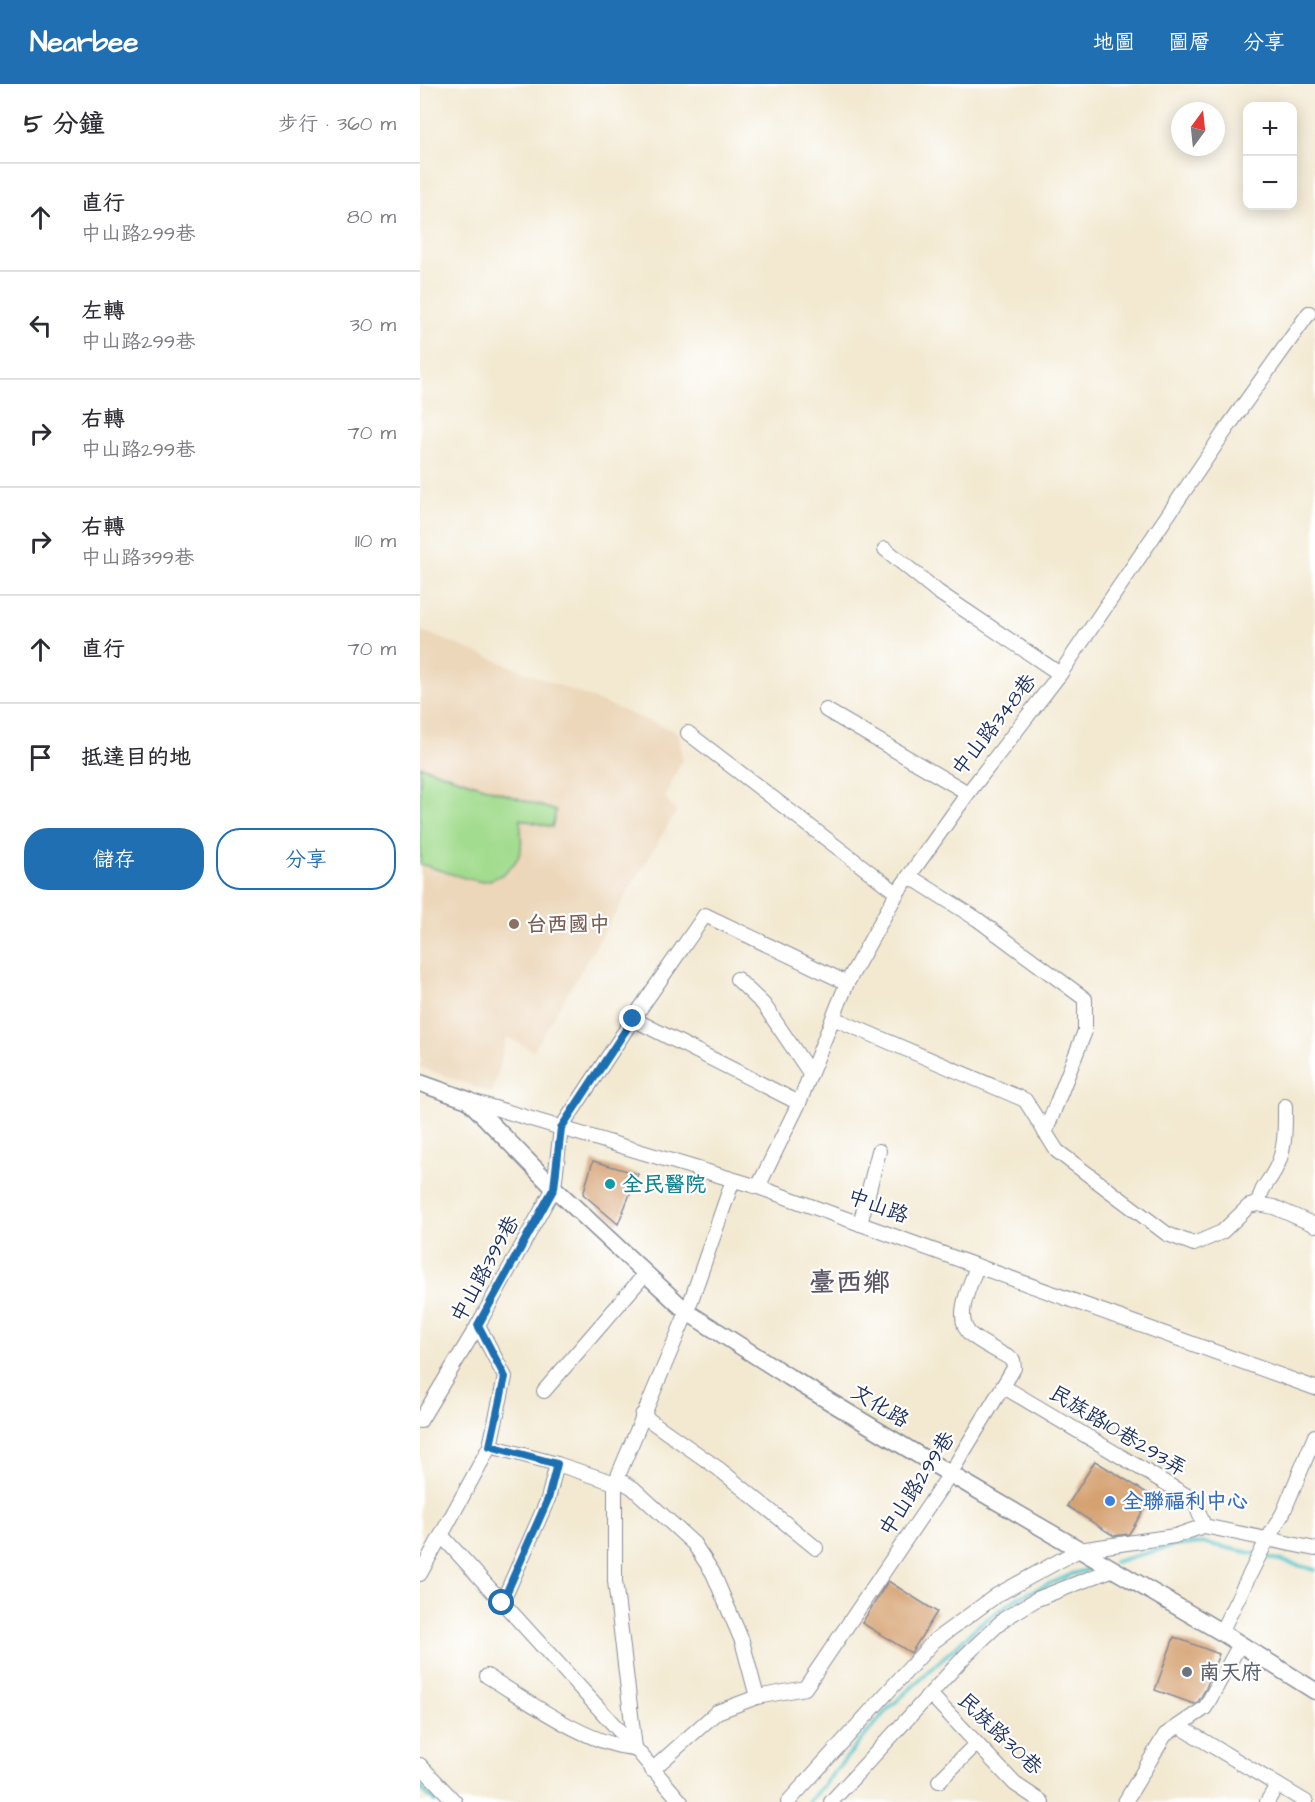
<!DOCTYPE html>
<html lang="zh-TW">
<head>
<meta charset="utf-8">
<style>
	:root { --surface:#fff; --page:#f7f7f7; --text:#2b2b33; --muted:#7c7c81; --line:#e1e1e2; --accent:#1f6fb2 }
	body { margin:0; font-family:"Architects Daughter","LXGW WenKai TC",sans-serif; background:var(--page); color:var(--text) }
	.controls { position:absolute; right:18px; top:18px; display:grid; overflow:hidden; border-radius:12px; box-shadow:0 3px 15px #0003 }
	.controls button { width:54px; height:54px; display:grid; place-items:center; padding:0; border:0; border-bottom:2px solid var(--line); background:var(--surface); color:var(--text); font:30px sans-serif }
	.compass { position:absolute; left:751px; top:18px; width:54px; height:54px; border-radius:50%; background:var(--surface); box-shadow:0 3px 15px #0003; rotate:15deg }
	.stop { position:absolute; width:18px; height:18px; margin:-14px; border:4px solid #1f6fb2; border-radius:50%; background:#fff }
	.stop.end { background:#1f6fb2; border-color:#fff; box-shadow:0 2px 6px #0008 }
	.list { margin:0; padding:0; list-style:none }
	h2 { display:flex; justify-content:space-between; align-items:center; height:78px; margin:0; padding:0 24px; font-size:26px }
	h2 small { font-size:20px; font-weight:400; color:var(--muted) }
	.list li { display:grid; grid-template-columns:39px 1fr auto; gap:18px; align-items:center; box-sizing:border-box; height:108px; padding:0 24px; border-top:2px solid var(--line) }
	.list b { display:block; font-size:22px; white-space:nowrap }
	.list p { margin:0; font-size:20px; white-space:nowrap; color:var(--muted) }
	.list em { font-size:20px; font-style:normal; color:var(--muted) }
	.actions { display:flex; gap:12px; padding:18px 24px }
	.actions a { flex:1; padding:14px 0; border:2px solid var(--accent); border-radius:24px; text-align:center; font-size:21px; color:var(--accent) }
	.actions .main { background:var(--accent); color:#fff }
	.icon { flex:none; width:33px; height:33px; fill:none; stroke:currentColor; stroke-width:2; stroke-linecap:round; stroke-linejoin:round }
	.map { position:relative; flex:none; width:895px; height:1718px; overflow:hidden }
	header { display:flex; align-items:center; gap:36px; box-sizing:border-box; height:84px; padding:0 30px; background:var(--accent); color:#fff }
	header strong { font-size:28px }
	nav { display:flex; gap:33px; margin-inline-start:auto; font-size:21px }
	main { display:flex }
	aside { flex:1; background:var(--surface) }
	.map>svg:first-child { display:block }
</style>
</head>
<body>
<header>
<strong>Nearbee</strong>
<nav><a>地圖</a><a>圖層</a><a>分享</a></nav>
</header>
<main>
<aside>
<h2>5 分鐘<small>步行 · 360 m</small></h2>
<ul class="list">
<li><svg class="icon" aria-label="ahead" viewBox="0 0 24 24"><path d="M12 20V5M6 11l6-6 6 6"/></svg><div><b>直行</b><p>中山路299巷</p></div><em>80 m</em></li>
<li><svg class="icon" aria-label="left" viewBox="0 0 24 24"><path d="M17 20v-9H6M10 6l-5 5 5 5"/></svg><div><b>左轉</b><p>中山路299巷</p></div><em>30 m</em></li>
<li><svg class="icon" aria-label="right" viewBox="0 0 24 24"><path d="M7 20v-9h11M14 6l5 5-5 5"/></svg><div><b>右轉</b><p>中山路299巷</p></div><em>70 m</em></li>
<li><svg class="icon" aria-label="right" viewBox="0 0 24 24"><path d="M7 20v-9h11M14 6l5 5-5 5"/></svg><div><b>右轉</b><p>中山路399巷</p></div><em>110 m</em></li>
<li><svg class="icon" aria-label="ahead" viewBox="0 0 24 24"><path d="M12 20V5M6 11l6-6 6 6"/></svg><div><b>直行</b></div><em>70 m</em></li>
<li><svg class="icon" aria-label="arrive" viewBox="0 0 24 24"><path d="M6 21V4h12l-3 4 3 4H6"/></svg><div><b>抵達目的地</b></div></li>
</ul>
<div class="actions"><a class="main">儲存</a><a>分享</a></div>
</aside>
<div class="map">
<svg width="895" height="1718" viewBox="0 0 895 1718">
	<rect width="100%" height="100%" fill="#fff"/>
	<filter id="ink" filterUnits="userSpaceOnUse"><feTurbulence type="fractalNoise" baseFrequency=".0167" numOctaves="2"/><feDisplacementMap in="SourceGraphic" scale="12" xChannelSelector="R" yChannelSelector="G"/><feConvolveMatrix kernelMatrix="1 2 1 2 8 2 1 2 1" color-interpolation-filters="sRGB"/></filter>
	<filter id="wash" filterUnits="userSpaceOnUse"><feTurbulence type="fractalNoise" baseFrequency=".008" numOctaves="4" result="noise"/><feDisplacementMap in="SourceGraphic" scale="24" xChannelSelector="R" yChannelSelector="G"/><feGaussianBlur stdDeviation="1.35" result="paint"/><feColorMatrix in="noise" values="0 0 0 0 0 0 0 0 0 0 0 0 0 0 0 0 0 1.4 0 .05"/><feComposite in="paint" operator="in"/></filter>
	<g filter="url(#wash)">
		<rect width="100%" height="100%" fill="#f3e9d1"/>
		<!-- built -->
		<polygon fill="#ecd7ba" points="0,546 259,649 262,676 245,713 256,728 113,967 87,953 72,1009 0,983"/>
		<!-- green -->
		<path fill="#a2dc8e" stroke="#5e8676" stroke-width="1.5" d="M0,682L136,727L132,743L100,735C102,760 106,772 84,789C78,794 66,798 58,797C39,794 19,785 0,780Z"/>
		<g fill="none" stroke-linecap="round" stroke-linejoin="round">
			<!-- stream -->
			<g stroke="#54c2c9" stroke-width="4">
				<polyline points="844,1472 895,1486"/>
				<polyline points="694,1478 752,1462 784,1459 836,1470"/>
				<polyline points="0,1703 15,1718"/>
				<polyline points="389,1718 466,1627 559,1541 599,1513 652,1490 678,1483"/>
			</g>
		</g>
		<g id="blocks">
			<!-- building -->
			<g fill="#d5a171">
				<polygon points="173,1077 218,1090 198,1140 163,1110"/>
				<polygon points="675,1377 732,1412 709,1450 694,1452 647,1422"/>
				<polygon points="468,1497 517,1528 491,1569 442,1539"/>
				<polygon points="754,1553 799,1570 786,1604 778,1618 774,1620 735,1606"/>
			</g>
		</g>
	</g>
	<g filter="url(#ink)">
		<use href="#blocks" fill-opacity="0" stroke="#878c98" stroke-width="1.5"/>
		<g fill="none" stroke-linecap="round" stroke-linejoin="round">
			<defs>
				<g id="minor">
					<polyline points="465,465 518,508 640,590"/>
					<polyline points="406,626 548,709"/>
					<polyline points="268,649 477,809"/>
					<polyline points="489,792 557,835 665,915 665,947 625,1049"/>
					<polyline points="317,895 344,921 390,989"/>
					<polyline points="413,934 605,1016 637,1067 747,1150 774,1160 802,1148 829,1122 838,1120 854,1123 895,1141"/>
					<polyline points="213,935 379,1019"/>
					<polyline points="48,1016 338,1103 895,1304"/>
					<polyline points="338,1103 379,1019 427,899 477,809 548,709 640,590 807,344 889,229"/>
					<path d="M838,1120C842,1101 847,1101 855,1086C866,1066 865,1044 865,1022"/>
					<polyline points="440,1140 459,1067"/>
					<polyline points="584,1303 774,1416 784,1442 895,1465"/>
					<polyline points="124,1307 226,1189"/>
					<polyline points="222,1331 299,1385 396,1464"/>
					<polyline points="0,1337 58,1241 134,1104 141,1044 213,935 285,831 427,899"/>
					<polyline points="70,1362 137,1380 195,1399 203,1398 213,1404 274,1460 293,1489 322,1557 337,1613"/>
					<polyline points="22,1452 215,1664 261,1718"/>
					<polyline points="0,1490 70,1362 85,1293 58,1241"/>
					<polyline points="82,1519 128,1415 137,1380"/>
					<polyline points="801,1548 847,1456 863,1429 895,1352"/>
					<path d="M67,1592C107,1616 169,1662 215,1664L195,1497V1399L267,1228L313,1096"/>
					<polyline points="510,1610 595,1700 622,1718"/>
					<polyline points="759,1642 886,1718"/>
					<polyline points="0,1681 35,1718"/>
					<path d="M232,1686L297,1628L337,1613L385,1604L530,1390L594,1284L593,1276C583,1270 557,1257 549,1249C534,1231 551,1200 557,1182"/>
					<polyline points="519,1697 556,1660"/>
					<polyline points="368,1718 514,1557 577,1511 659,1466 755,1452 784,1442"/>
					<polyline points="411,1718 546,1571 584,1535 617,1515 691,1486"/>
					<polyline points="705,1718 745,1651 785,1624 820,1560"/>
					<polyline points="847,1718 857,1701"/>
				</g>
				<polyline id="major" points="0,999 48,1016 134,1104 267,1228 369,1293 530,1390 801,1548 895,1607"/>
			</defs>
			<!-- minor casing -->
			<use href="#minor" stroke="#878c98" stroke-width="16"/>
			<!-- major casing -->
			<use href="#major" stroke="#878c98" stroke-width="19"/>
			<!-- minor -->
			<use href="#minor" stroke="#fff" stroke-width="14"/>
			<!-- major -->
			<use href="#major" stroke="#fff" stroke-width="16"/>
		</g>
	</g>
	<g fill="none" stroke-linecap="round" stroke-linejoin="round" filter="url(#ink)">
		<!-- route -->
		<polyline stroke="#1f6fb2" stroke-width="8" points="82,1519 128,1415 137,1380 70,1362 85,1293 58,1241 134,1104 141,1044 213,935"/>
	</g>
	<!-- markers -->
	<circle fill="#8d6e63" stroke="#fff" stroke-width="2" cx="94" cy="840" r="6"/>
	<circle fill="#0f9aa8" stroke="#fff" stroke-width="2" cx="190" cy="1100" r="6"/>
	<circle fill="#3f7fe0" stroke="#fff" stroke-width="2" cx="690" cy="1417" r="6"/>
	<circle fill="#6b7280" stroke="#fff" stroke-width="2" cx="767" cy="1588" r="6"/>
	<g text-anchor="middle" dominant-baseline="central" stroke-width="4.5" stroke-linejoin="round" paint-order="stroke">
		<!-- street labels -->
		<g font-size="21" fill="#1b2f5e" stroke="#fff">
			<text transform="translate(574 641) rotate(-52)">中山路348巷</text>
			<text transform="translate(458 1122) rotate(20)">中山路</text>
			<text transform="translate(65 1185) rotate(-61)">中山路399巷</text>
			<text transform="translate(460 1322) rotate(31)">文化路</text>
			<text transform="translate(698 1347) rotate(31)">民族路10巷293弄</text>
			<text transform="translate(497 1400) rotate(-57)">中山路299巷</text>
			<text transform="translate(580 1650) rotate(44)">民族路30巷</text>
		</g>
		<!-- education labels -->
		<g font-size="21" font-weight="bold" fill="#785e54" stroke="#fff" text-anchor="start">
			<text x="106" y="840">台西國中</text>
		</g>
		<!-- culture labels -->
		<g font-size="21" font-weight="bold" fill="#0d838f" stroke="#fff" text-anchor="start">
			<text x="202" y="1100">全民醫院</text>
		</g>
		<!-- shop labels -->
		<g font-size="21" font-weight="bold" fill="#366cbe" stroke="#fff" text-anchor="start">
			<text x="702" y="1417">全聯福利中心</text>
		</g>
		<!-- worship labels -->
		<g font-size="21" font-weight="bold" fill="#5b616d" stroke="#fff" text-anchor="start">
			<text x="779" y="1588">南天府</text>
		</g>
		<!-- district labels -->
		<g font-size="27" font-weight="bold" fill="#5c5765" stroke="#fff">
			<text x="429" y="1199">臺西鄉</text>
		</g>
	</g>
</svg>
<div class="controls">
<button>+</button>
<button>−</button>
</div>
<svg class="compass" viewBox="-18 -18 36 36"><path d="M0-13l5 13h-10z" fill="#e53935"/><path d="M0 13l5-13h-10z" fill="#7c7c81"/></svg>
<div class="stop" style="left:82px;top:1519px"></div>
<div class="stop end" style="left:213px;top:935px"></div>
</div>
</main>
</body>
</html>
